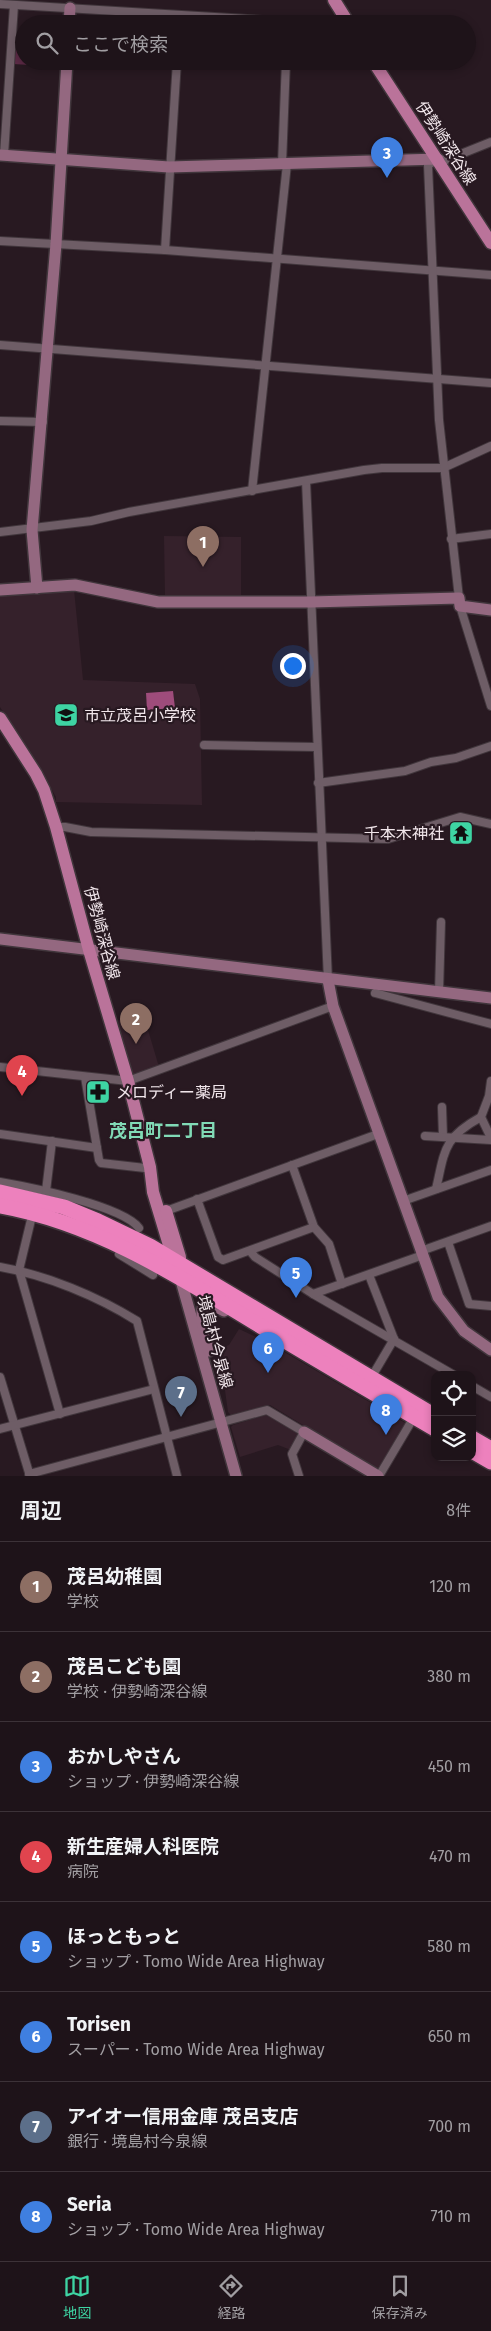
<!DOCTYPE html>
<html lang="ja">
<head>
<meta charset="utf-8">
<style>
	:root { --surface:#1e1319; --page:#2b2026; --text:#f1f3f6; --muted:#a19ea2; --line:#3c3238; --accent:#3ed4a3 }
	body { margin:0; font-family:"Fira Sans","Noto Sans JP",sans-serif; background:var(--page); color:var(--text) }
	.controls { position:absolute; right:15px; bottom:15px; display:grid; overflow:hidden; border-radius:10px; box-shadow:0 2px 8px #0003 }
	.controls button { width:45px; height:45px; display:grid; place-items:center; padding:0; border:0; border-bottom:1px solid var(--line); background:var(--surface); color:var(--text); font:25px sans-serif }
	.you { position:absolute; left:292px; top:665px; width:18px; height:18px; margin:-12px; border:4px solid #fff; border-radius:50%; background:#1a73e8; box-shadow:0 0 0 8px #1a73e833 }
	.badge { display:grid; place-items:center; width:32px; height:32px; border-radius:50%; background:var(--accent); color:#fff; font-size:16px; font-weight:700 }
	.pin { position:absolute; translate:-50% -41px; filter:drop-shadow(0 1px 2px #0008) }
	.pin::after { content:''; position:absolute; top:26px; width:18px; height:15px; background:inherit; clip-path:polygon(0 0,100% 0,50% 100%) }
	.list { margin:0; padding:0; list-style:none }
	h2 { display:flex; justify-content:space-between; align-items:center; height:65px; margin:0; padding:0 20px; font-size:21px }
	h2 small { font-size:16px; font-weight:400; color:var(--muted) }
	.list li { display:grid; grid-template-columns:32px 1fr auto; gap:15px; align-items:center; box-sizing:border-box; height:90px; padding:0 20px; border-top:1px solid var(--line) }
	.list b { display:block; font-size:19px; white-space:nowrap }
	.list p { margin:0; font-size:16px; white-space:nowrap; color:var(--muted) }
	.list em { font-size:16px; font-style:normal; color:var(--muted) }
	.icon { flex:none; width:28px; height:28px; fill:none; stroke:currentColor; stroke-width:2; stroke-linecap:round; stroke-linejoin:round }
	.map { position:relative; flex:none; width:491px; height:1476px; overflow:hidden }
	.search { position:absolute; background:var(--surface); box-shadow:0 2px 8px #0003; left:15px; right:15px; top:15px; height:55px; display:flex; align-items:center; gap:12px; box-sizing:border-box; padding:0 18px; border-radius:28px; color:var(--muted); font-size:19px }
	.sheet { height:785px; background:var(--surface) }
	nav { display:flex; justify-content:space-around; align-items:center; box-sizing:border-box; height:70px; border-top:1px solid var(--line); background:var(--surface); font-size:14px; color:var(--muted) }
	nav a { display:grid; justify-items:center; gap:2px }
	nav .on { color:var(--accent) }
	.map>svg:first-child { display:block }
</style>
</head>
<body>
<div class="map">
<svg width="491" height="1476" viewBox="0 0 491 1476">
	<rect width="100%" height="100%" fill="#281921"/>
	<!-- built -->
	<g fill="#35212b">
		<polygon points="164,536 241,537 241,597 165,597"/>
		<polygon points="74,590 83,680 195,684 200,699 202,805 56,802 56,797 33,757 0,707 0,596"/>
		<polygon points="143,1013 159,1067 137,1076 128,1071 113,1022"/>
		<polygon points="239,1329 269,1343 407,1424 382,1468 375,1469 270,1405 231,1415 228,1412 223,1376 215,1350 229,1345"/>
		<polygon points="266,1415 298,1432 299,1436 291,1450 278,1445 240,1457 231,1427 233,1425"/>
	</g>
	<!-- green -->
	<polygon fill="#5c2a46" points="14,33 24,34 24,61 64,61 63,67 13,64"/>
	<!-- water -->
	<polygon fill="#9e4c7b" points="173,691 175,708 147,710 146,693"/>
	<g fill="none" stroke-linecap="round" stroke-linejoin="round">
		<defs>
			<g id="street">
				<polyline points="0,4 330,24"/>
				<polyline points="4,155 14,5"/>
				<polyline points="282,164 286,61"/>
				<polyline points="0,241 165,250 491,275"/>
				<polyline points="165,250 177,61"/>
				<polyline points="0,345 491,383"/>
				<polyline points="0,421 43,422"/>
				<polyline points="306,481 328,980"/>
				<polyline points="252,491 287,164"/>
				<polyline points="0,532 91,521 129,512 364,470 382,468 443,468 491,446"/>
				<polyline points="451,539 491,534"/>
				<polyline points="459,598 439,420 428,165 438,159 446,160 491,142"/>
				<polyline points="460,606 491,706"/>
				<polyline points="204,745 317,747"/>
				<polyline points="318,783 405,771 431,762 456,758 491,746"/>
				<polyline points="56,827 65,827 91,832 388,839 460,817 491,824"/>
				<polyline points="439,992 441,922"/>
				<polyline points="375,993 491,1024"/>
				<polyline points="0,1067 128,1081 333,1006"/>
				<polyline points="85,1077 99,1160 101,1163 145,1168 150,1167"/>
				<polyline points="491,1081 489,1096 481,1117 491,1138"/>
				<polyline points="442,1107 443,1137"/>
				<polyline points="0,1134 97,1148"/>
				<polyline points="425,1136 491,1140"/>
				<polyline points="292,1165 314,1227 329,1244 342,1284"/>
				<path d="M0,1182C29,1187 123,1206 139,1228"/>
				<path d="M436,1189C445,1150 443,1138 481,1117"/>
				<polyline points="46,1191 52,1141"/>
				<polyline points="197,1199 218,1257 223,1260 314,1227"/>
				<polyline points="403,1201 491,1170"/>
				<polyline points="166,1211 378,1134"/>
				<polyline points="31,1220 19,1270 60,1414"/>
				<polyline points="448,1242 469,1304 491,1306"/>
				<polyline points="250,1251 255,1257 313,1294 454,1375"/>
				<polyline points="421,1251 491,1226"/>
				<polyline points="119,1254 153,1275"/>
				<path d="M0,1267C46,1275 97,1296 137,1321L177,1476"/>
				<polyline points="369,1275 394,1339"/>
				<polyline points="313,1294 423,1255"/>
				<polyline points="0,1377 30,1476"/>
				<polyline points="371,1378 394,1339"/>
				<polyline points="472,1386 491,1397"/>
				<polyline points="0,1429 154,1389"/>
				<polyline points="29,1474 267,1410 304,1432 292,1454 299,1476"/>
				<polyline points="379,1476 414,1417"/>
			</g>
			<g id="secondary">
				<polyline points="69,24 70,8"/>
				<polyline points="0,155 169,167 438,159"/>
				<polyline points="37,588 32,530 56,244 67,61"/>
				<polyline points="0,590 75,585 158,602 311,602 459,598 460,606 491,610"/>
				<polyline points="0,939 491,998"/>
				<polyline points="328,980 333,1006 438,1297 464,1331 491,1350"/>
				<polyline points="180,1277 236,1476"/>
				<polyline points="209,1351 202,1322 202,1310 206,1306 213,1305 224,1311"/>
				<polyline points="304,1432 378,1476"/>
			</g>
			<g id="primary">
				<polyline points="334,0 349,24"/>
				<polyline points="373,61 491,243"/>
				<polyline points="0,718 36,774 44,790 56,827 89,950 128,1081 150,1167 153,1192 175,1265"/>
				<polyline points="166,1211 180,1257"/>
			</g>
			<g id="highway">
				<polyline points="0,1192 64,1207 98,1221 150,1246 435,1416"/>
				<path d="M0,1206C96,1223 180,1277 262,1327C320,1362 377,1395 435,1429"/>
				<polyline points="472,1438 491,1449"/>
				<polyline points="472,1451 491,1462"/>
			</g>
		</defs>
		<!-- street casing -->
		<use href="#street" stroke="#41363c" stroke-width="10"/>
		<!-- secondary casing -->
		<use href="#secondary" stroke="#41363c" stroke-width="14"/>
		<!-- primary casing -->
		<use href="#primary" stroke="#41363c" stroke-width="15"/>
		<!-- highway casing -->
		<use href="#highway" stroke="#41363c" stroke-width="18"/>
		<!-- street -->
		<use href="#street" stroke="#6e5d66" stroke-width="8"/>
		<!-- secondary -->
		<use href="#secondary" stroke="#946880" stroke-width="11"/>
		<!-- primary -->
		<use href="#primary" stroke="#ba739a" stroke-width="12"/>
		<!-- highway -->
		<use href="#highway" stroke="#ed81bd" stroke-width="15"/>
	</g>
	<!-- icons -->
	<defs>
		<symbol id="school-square" viewBox="-11 -11 22 22"><rect x="-9" y="-9" width="18" height="18" rx="4" fill="#3ed4a3" stroke="#281921"/><path d="M0-5L7-2L0 1L-7-2ZM-4 1L0 2.5L4 1V4Q0 6-4 4Z" fill="#111"/></symbol>
		<symbol id="temple-square" viewBox="-11 -11 22 22"><rect x="-9" y="-9" width="18" height="18" rx="4" fill="#3ed4a3" stroke="#281921"/><path d="M0-6L5-2H3V0L6.5 2.5H4V6H1.5V3h-3V6H-4V2.5H-6.5L-3 0V-2H-5Z" fill="#111"/></symbol>
		<symbol id="pharmacy-square" viewBox="-11 -11 22 22"><rect x="-9" y="-9" width="18" height="18" rx="4" fill="#3ed4a3" stroke="#281921"/><path d="M-2-6h4v4h4v4h-4v4h-4v-4h-4v-4h4Z" fill="#111"/></symbol>
	</defs>
	<g fill-rule="evenodd">
		<use href="#school-square" x="52" y="701" width="28" height="28"/>
		<use href="#temple-square" x="447" y="819" width="28" height="28"/>
		<use href="#pharmacy-square" x="84" y="1078" width="28" height="28"/>
	</g>
	<g text-anchor="middle" dominant-baseline="central" stroke-width="4.5" stroke-linejoin="round" paint-order="stroke">
		<!-- street labels -->
		<g font-size="16" fill="#f0e5ea" stroke="#281921">
			<text transform="translate(446 143) rotate(57)">伊勢崎深谷線</text>
			<text transform="translate(102 933) rotate(75)">伊勢崎深谷線</text>
			<text transform="translate(215 1342) rotate(75)">境島村今泉線</text>
		</g>
		<!-- poi labels -->
		<g font-size="16" fill="#f0e5ea" stroke="#281921" text-anchor="start">
			<text x="84" y="715">市立茂呂小学校</text>
			<text x="444" y="833" text-anchor="end">千本木神社</text>
			<text x="116" y="1092">メロディー薬局</text>
		</g>
		<!-- neighbourhood labels -->
		<g font-size="18" font-weight="bold" fill="#81dab6" stroke="#281921">
			<text x="163" y="1131">茂呂町二丁目</text>
		</g>
	</g>
</svg>
<div class="controls">
<button><svg class="icon" aria-label="locate" viewBox="0 0 24 24"><circle cx="12" cy="12" r="6"/><path d="M12 2v4M12 18v4M2 12h4M18 12h4"/></svg></button>
<button><svg class="icon" aria-label="layers" viewBox="0 0 24 24"><path d="M12 4l9 5-9 5-9-5zM3 14l9 5 9-5"/></svg></button>
</div>
<div class="you"></div>
<div class="pin badge" style="left:203px;top:567px;background:#8d6e63">1</div>
<div class="pin badge" style="left:136px;top:1044px;background:#8d6e63">2</div>
<div class="pin badge" style="left:387px;top:178px;background:#3f7fe0">3</div>
<div class="pin badge" style="left:22px;top:1096px;background:#e0444e">4</div>
<div class="pin badge" style="left:296px;top:1298px;background:#3f7fe0">5</div>
<div class="pin badge" style="left:268px;top:1373px;background:#3f7fe0">6</div>
<div class="pin badge" style="left:181px;top:1417px;background:#5c6f8a">7</div>
<div class="pin badge" style="left:386px;top:1435px;background:#3f7fe0">8</div>
<div class="search"><svg class="icon" aria-label="search" viewBox="0 0 24 24"><circle cx="10" cy="10" r="6"/><path d="M15 15l6 6"/></svg>ここで検索</div>
</div>
<section class="sheet">
<h2>周辺<small>8件</small></h2>
<ul class="list">
<li><span class="badge" style="background:#8d6e63">1</span><div><b>茂呂幼稚園</b><p>学校</p></div><em>120 m</em></li>
<li><span class="badge" style="background:#8d6e63">2</span><div><b>茂呂こども園</b><p>学校 · 伊勢崎深谷線</p></div><em>380 m</em></li>
<li><span class="badge" style="background:#3f7fe0">3</span><div><b>おかしやさん</b><p>ショップ · 伊勢崎深谷線</p></div><em>450 m</em></li>
<li><span class="badge" style="background:#e0444e">4</span><div><b>新生産婦人科医院</b><p>病院</p></div><em>470 m</em></li>
<li><span class="badge" style="background:#3f7fe0">5</span><div><b>ほっともっと</b><p>ショップ · Tomo Wide Area Highway</p></div><em>580 m</em></li>
<li><span class="badge" style="background:#3f7fe0">6</span><div><b>Torisen</b><p>スーパー · Tomo Wide Area Highway</p></div><em>650 m</em></li>
<li><span class="badge" style="background:#5c6f8a">7</span><div><b>アイオー信用金庫 茂呂支店</b><p>銀行 · 境島村今泉線</p></div><em>700 m</em></li>
<li><span class="badge" style="background:#3f7fe0">8</span><div><b>Seria</b><p>ショップ · Tomo Wide Area Highway</p></div><em>710 m</em></li>
</ul>
</section>
<nav>
<a class="on"><svg class="icon" aria-label="map" viewBox="0 0 24 24"><path d="M3 6l6-2 6 2 6-2v14l-6 2-6-2-6 2zM9 4v14M15 6v14"/></svg>地図</a>
<a><svg class="icon" aria-label="directions" viewBox="0 0 24 24"><path d="M12 3l9 9-9 9-9-9zM9 14v-3h6M13 9l2 2-2 2"/></svg>経路</a>
<a><svg class="icon" aria-label="saved" viewBox="0 0 24 24"><path d="M7 4h10v16l-5-4-5 4z"/></svg>保存済み</a>
</nav>
</body>
</html>
